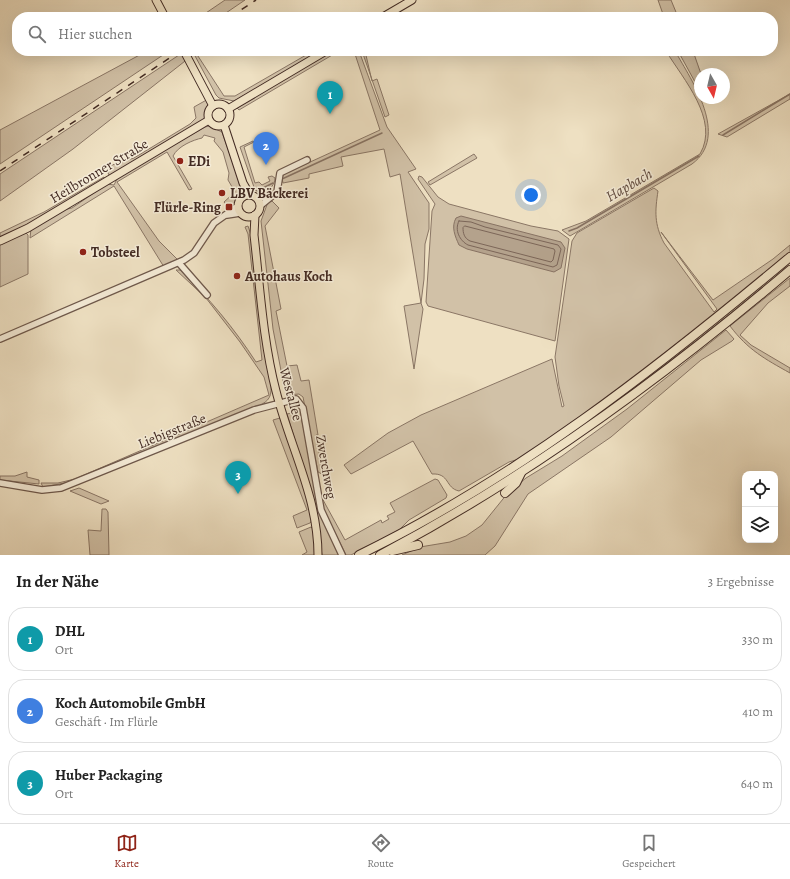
<!DOCTYPE html>
<html lang="de">
<head>
<meta charset="utf-8">
<style>
	:root { --surface:#fff; --page:#f6f6f6; --text:#222; --muted:#767676; --line:#e0e0e0; --accent:#8f2418 }
	body { margin:0; font-family:Alegreya,serif; background:var(--page); color:var(--text) }
	.controls { position:absolute; right:12px; bottom:12px; display:grid; overflow:hidden; border-radius:8px; box-shadow:0 4px 16px #0002 }
	.controls button { width:36px; height:36px; display:grid; place-items:center; padding:0; border:0; border-bottom:1px solid var(--line); background:var(--surface); color:var(--text); font:20px sans-serif }
	.compass { position:absolute; left:694px; top:68px; width:36px; height:36px; border-radius:50%; background:var(--surface); box-shadow:0 4px 16px #0002; rotate:172deg }
	.you { position:absolute; left:531px; top:195px; width:14px; height:14px; margin:-10px; border:3px solid #fff; border-radius:50%; background:#1a73e8; box-shadow:0 0 0 6px #1a73e833 }
	.badge { display:grid; place-items:center; width:26px; height:26px; border-radius:50%; background:var(--accent); color:#fff; font-size:13px; font-weight:700 }
	.pin { position:absolute; translate:-50% -33px; filter:drop-shadow(0 1px 2px #0008) }
	.pin::after { content:''; position:absolute; top:21px; width:14px; height:12px; background:inherit; clip-path:polygon(0 0,100% 0,50% 100%) }
	.list { margin:0; padding:0; list-style:none }
	h2 { display:flex; justify-content:space-between; align-items:center; height:52px; margin:0; padding:0 16px; font-size:17px }
	h2 small { font-size:13px; font-weight:400; color:var(--muted) }
	.list li { display:grid; grid-template-columns:26px 1fr auto; gap:12px; align-items:center; box-sizing:border-box; height:64px; margin:0 8px 8px; padding:0 8px; border:1px solid var(--line); border-radius:16px }
	.list b { display:block; font-size:15px; white-space:nowrap }
	.list p { margin:0; font-size:13px; white-space:nowrap; color:var(--muted) }
	.list em { font-size:13px; font-style:normal; color:var(--muted) }
	.icon { flex:none; width:22px; height:22px; fill:none; stroke:currentColor; stroke-width:2; stroke-linecap:round; stroke-linejoin:round }
	.map { position:relative; flex:none; width:790px; height:555px; overflow:hidden }
	.search { position:absolute; background:var(--surface); box-shadow:0 4px 16px #0002; left:12px; right:12px; top:12px; height:44px; display:flex; align-items:center; gap:10px; box-sizing:border-box; padding:0 14px; border-radius:16px; color:var(--muted); font-size:15px }
	.sheet { height:268px; background:var(--surface) }
	nav { display:flex; justify-content:space-around; align-items:center; box-sizing:border-box; height:56px; border-top:1px solid var(--line); background:var(--surface); font-size:11px; color:var(--muted) }
	nav a { display:grid; justify-items:center; gap:2px }
	nav .on { color:var(--accent) }
	.map>svg:first-child { display:block }
</style>
</head>
<body>
<div class="map">
<svg width="790" height="555" viewBox="0 0 790 555">
	<rect width="100%" height="100%" fill="#eee0c2"/>
	<filter id="stains"><feTurbulence type="fractalNoise" baseFrequency=".005" numOctaves="4"/><feColorMatrix values="0 0 0 0 .2 0 0 0 0 .09 0 0 0 0 .02 0 0 0 .5 -.17"/></filter>
	<radialGradient id="worn" r=".72"><stop offset=".6" stop-color="#630" stop-opacity="0"/><stop offset="1" stop-color="#630" stop-opacity=".3"/></radialGradient>
	<!-- green -->
	<g fill="#d1c1a7" stroke="#8a7665">
		<polygon points="225,0 245,0 220,17 200,17"/>
		<polygon points="658,0 671,0 678,17 664,17"/>
		<polygon points="147,51 169,51 0,164 0,130"/>
		<polygon points="185,51 198,51 196,53 224,96 235,96 313,51 322,51 234,101 219,98 216,95 194,54 73,149 0,201 0,174"/>
		<polygon points="330,51 339,51 239,110 237,108"/>
		<polygon points="354,51 359,51 387,127 416,169 408,172 429,203 429,229 425,244 424,279 421,303 423,309 414,369 404,306 421,303 400,174 390,177 384,149 341,157 343,166 309,174 309,178 283,183 282,178 284,174 380,130"/>
		<polygon points="362,51 365,51 372,81 377,79 389,115 385,117"/>
		<path d="M666,51H675C692,81 730,136 692,164L570,236L562,230L586,221L700,154C720,120 683,79 666,51Z"/>
		<polygon points="678,51 693,51 701,74 700,91"/>
		<polygon points="790,94 790,99 727,137 718,134"/>
		<polygon points="210,98 213,106 208,112 209,120 111,179 106,169 109,166 134,158 190,124 196,118 194,107"/>
		<path d="M209,126L222,132L238,178L241,191L240,196L232,208L230,206L228,207L224,202L235,192L228,180L229,173L223,152L214,141L215,138L204,135L202,138C193,140 178,146 173,156L192,189L189,190L167,152L117,182L159,241L179,261L164,267L114,186L30,238L31,229L63,210L72,208L107,184L114,185L118,177L205,127Z"/>
		<path d="M253,141L254,142L244,147L255,183L259,182L262,185L270,181L268,177L272,176L275,178C275,184 270,190 264,193L255,190L240,147Z"/>
		<polygon points="474,154 477,158 430,185 428,182"/>
		<polygon points="419,176 422,177 438,197 449,204 531,226 558,231 569,239 555,341 428,306 426,302 432,211 435,204 418,179"/>
		<polygon points="104,177 105,180 27,226 0,240 0,233 44,212"/>
		<path d="M654,188L658,191C655,211 654,224 664,243L714,312L717,309L661,232L713,300L773,259L790,245V252L715,314L611,395L519,459L509,462L459,491C445,488 450,473 432,474L413,441L351,474L344,465L388,433L421,415L552,359L562,407L564,406L559,386L555,357L572,241L577,233Z"/>
		<polygon points="272,201 279,208 265,226 281,309 276,311 287,366 297,365 301,381 309,380 318,435 316,435 322,469 326,468 326,471 322,474 318,472 303,397 299,394 288,395 283,381 273,329 261,221 268,202"/>
		<path d="M248,226L252,238L271,386C272,400 266,402 255,408L76,481L43,487L41,483H58L75,479L269,395L264,377L240,342L206,298L176,270H180C209,298 234,328 256,362L262,360L248,234L245,227Z"/>
		<polygon points="25,232 28,235 28,274 0,287 0,243"/>
		<path d="M790,278V286L768,303L740,335L751,345L790,368V373C765,359 748,350 730,326Z"/>
		<polygon points="726,330 734,339 732,341 701,360 611,437 528,494 495,546 485,555 402,555 420,547 450,542 466,536 482,525 507,494 526,478 562,456 627,409"/>
		<path d="M300,411L320,511L340,555H322C315,504 302,463 287,414Z"/>
		<polygon points="280,418 303,480 313,519 310,523 297,528 293,516 307,510 273,420"/>
		<polygon points="27,472 27,477 39,480 39,484 0,480 0,476 15,476"/>
		<polygon points="435,479 438,480 447,495 446,498 409,520 399,530 351,555 346,555 323,509 322,498 345,540 381,520 382,523 389,519 387,516 395,512 390,503"/>
		<polygon points="79,488 109,501 101,504 70,491"/>
		<polygon points="102,509 106,509 108,512 109,555 90,555 88,530 101,531"/>
		<polygon points="311,527 314,530 315,555 302,555 307,552 299,532"/>
	</g>
	<!-- water -->
	<path fill="#b4a28c" stroke="#877262" d="M461,216L561,242L565,248L561,268L554,272L467,249L459,245C455,236 451,227 456,218Z"/>
	<g fill="none" stroke-linecap="round" stroke-linejoin="round">
		<!-- shore -->
		<g stroke="#7c6658" stroke-width="1">
			<path d="M459,221L471,222L485,227L558,245L561,249L557,265L553,267L468,245C460,241 454,230 459,221Z"/>
			<path d="M465,226L554,249L555,251L553,260L551,262L470,241C464,238 463,233 463,228Z"/>
		</g>
		<!-- stream -->
		<g stroke="#877262" stroke-width="1.5">
			<polyline points="723,135 790,94"/>
			<polyline points="282,179 382,133"/>
			<polyline points="257,191 273,183"/>
			<polyline points="569,231 577,228 699,156"/>
		</g>
		<defs>
			<g id="minor">
				<polyline points="257,198 269,197"/>
				<polyline points="260,206 277,192 280,173 307,160"/>
				<polyline points="227,215 240,213"/>
				<polyline points="179,263 207,295"/>
				<polyline points="0,339 184,260 194,253 214,223 238,206"/>
				<polyline points="0,483 42,490 61,488 254,410 296,399 303,408 321,510 342,555"/>
			</g>
			<g id="major">
				<polyline points="156,0 165,17"/>
				<polyline points="383,17 412,0"/>
				<polyline points="184,51 213,106"/>
				<circle cx="219" cy="115" r="11"/>
				<polyline points="228,109 326,51"/>
				<polyline points="224,125 243,183 250,195"/>
				<circle cx="249" cy="206" r="11"/>
				<path d="M255,215L254,235C260,287 263,341 276,391C290,447 318,497 318,555"/>
				<polyline points="0,241 28,228 209,120"/>
			</g>
			<g id="highway">
				<polyline points="505,493 516,483 521,473"/>
				<polyline points="392,551 418,545"/>
				<path d="M359,555C517,478 656,369 790,257"/>
				<path d="M380,555C528,477 663,378 790,270"/>
			</g>
		</defs>
		<!-- minor casing -->
		<use href="#minor" stroke="#6e584b" stroke-width="8"/>
		<!-- major casing -->
		<use href="#major" stroke="#432b23" stroke-width="9"/>
		<!-- highway casing -->
		<use href="#highway" stroke="#432b23" stroke-width="10"/>
		<!-- minor -->
		<use href="#minor" stroke="#f4ebd7" stroke-width="5.5"/>
		<!-- major -->
		<use href="#major" stroke="#eee0c2" stroke-width="7"/>
		<!-- highway -->
		<use href="#highway" stroke="#eee0c2" stroke-width="8"/>
		<!-- rail -->
		<g stroke="#432b23" stroke-width="1.5" stroke-dasharray="7 7" stroke-linecap="butt">
			<polyline points="230,17 256,0"/>
			<polyline points="0,171 180,51"/>
		</g>
	</g>
	<!-- markers -->
	<g fill="#8f2418" stroke="#f4ebd7" stroke-width="1.5">
		<circle cx="180" cy="161" r="4"/>
		<circle cx="222" cy="193" r="4"/>
		<rect x="225" y="203" width="8" height="8" rx="2"/>
		<circle cx="83" cy="252" r="4"/>
		<circle cx="237" cy="276" r="4"/>
	</g>
	<g text-anchor="middle" dominant-baseline="central" stroke-width="3" stroke-linejoin="round" paint-order="stroke">
		<!-- poi labels -->
		<g font-size="14" font-weight="bold" fill="#432b23" stroke="#f4ebd7" text-anchor="start">
			<text x="188" y="161">EDi</text>
			<text x="230" y="193">LBV Bäckerei</text>
			<text x="221" y="207" text-anchor="end">Flürle-Ring</text>
			<text x="91" y="252">Tobsteel</text>
			<text x="245" y="276">Autohaus Koch</text>
		</g>
		<!-- street labels -->
		<g font-size="14" fill="#432b23" stroke="#f4ebd7">
			<text transform="translate(99 171) rotate(-31)">Heilbronner Straße</text>
			<text transform="translate(291 394) rotate(75)">Westallee</text>
			<text transform="translate(172 431) rotate(-22)">Liebigstraße</text>
			<text transform="translate(326 467) rotate(80)">Zwerchweg</text>
		</g>
		<!-- water labels -->
		<g font-size="15" font-style="italic" fill="#5f493d" stroke="#f4ebd7">
			<text transform="translate(629 185) rotate(-30)">Hapbach</text>
		</g>
	</g>
	<rect width="100%" height="100%" filter="url(#stains)"/>
	<rect width="100%" height="100%" fill="url(#worn)"/>
</svg>
<div class="controls">
<button><svg class="icon" aria-label="locate" viewBox="0 0 24 24"><circle cx="12" cy="12" r="6"/><path d="M12 2v4M12 18v4M2 12h4M18 12h4"/></svg></button>
<button><svg class="icon" aria-label="layers" viewBox="0 0 24 24"><path d="M12 4l9 5-9 5-9-5zM3 14l9 5 9-5"/></svg></button>
</div>
<svg class="compass" viewBox="-18 -18 36 36"><path d="M0-13l5 13h-10z" fill="#e53935"/><path d="M0 13l5-13h-10z" fill="#767676"/></svg>
<div class="you"></div>
<div class="pin badge" style="left:330px;top:114px;background:#0f9aa8">1</div>
<div class="pin badge" style="left:266px;top:165px;background:#3f7fe0">2</div>
<div class="pin badge" style="left:238px;top:494px;background:#0f9aa8">3</div>
<div class="search"><svg class="icon" aria-label="search" viewBox="0 0 24 24"><circle cx="10" cy="10" r="6"/><path d="M15 15l6 6"/></svg>Hier suchen</div>
</div>
<section class="sheet">
<h2>In der Nähe<small>3 Ergebnisse</small></h2>
<ul class="list">
<li><span class="badge" style="background:#0f9aa8">1</span><div><b>DHL</b><p>Ort</p></div><em>330 m</em></li>
<li><span class="badge" style="background:#3f7fe0">2</span><div><b>Koch Automobile GmbH</b><p>Geschäft · Im Flürle</p></div><em>410 m</em></li>
<li><span class="badge" style="background:#0f9aa8">3</span><div><b>Huber Packaging</b><p>Ort</p></div><em>640 m</em></li>
</ul>
</section>
<nav>
<a class="on"><svg class="icon" aria-label="map" viewBox="0 0 24 24"><path d="M3 6l6-2 6 2 6-2v14l-6 2-6-2-6 2zM9 4v14M15 6v14"/></svg>Karte</a>
<a><svg class="icon" aria-label="directions" viewBox="0 0 24 24"><path d="M12 3l9 9-9 9-9-9zM9 14v-3h6M13 9l2 2-2 2"/></svg>Route</a>
<a><svg class="icon" aria-label="saved" viewBox="0 0 24 24"><path d="M7 4h10v16l-5-4-5 4z"/></svg>Gespeichert</a>
</nav>
</body>
</html>
